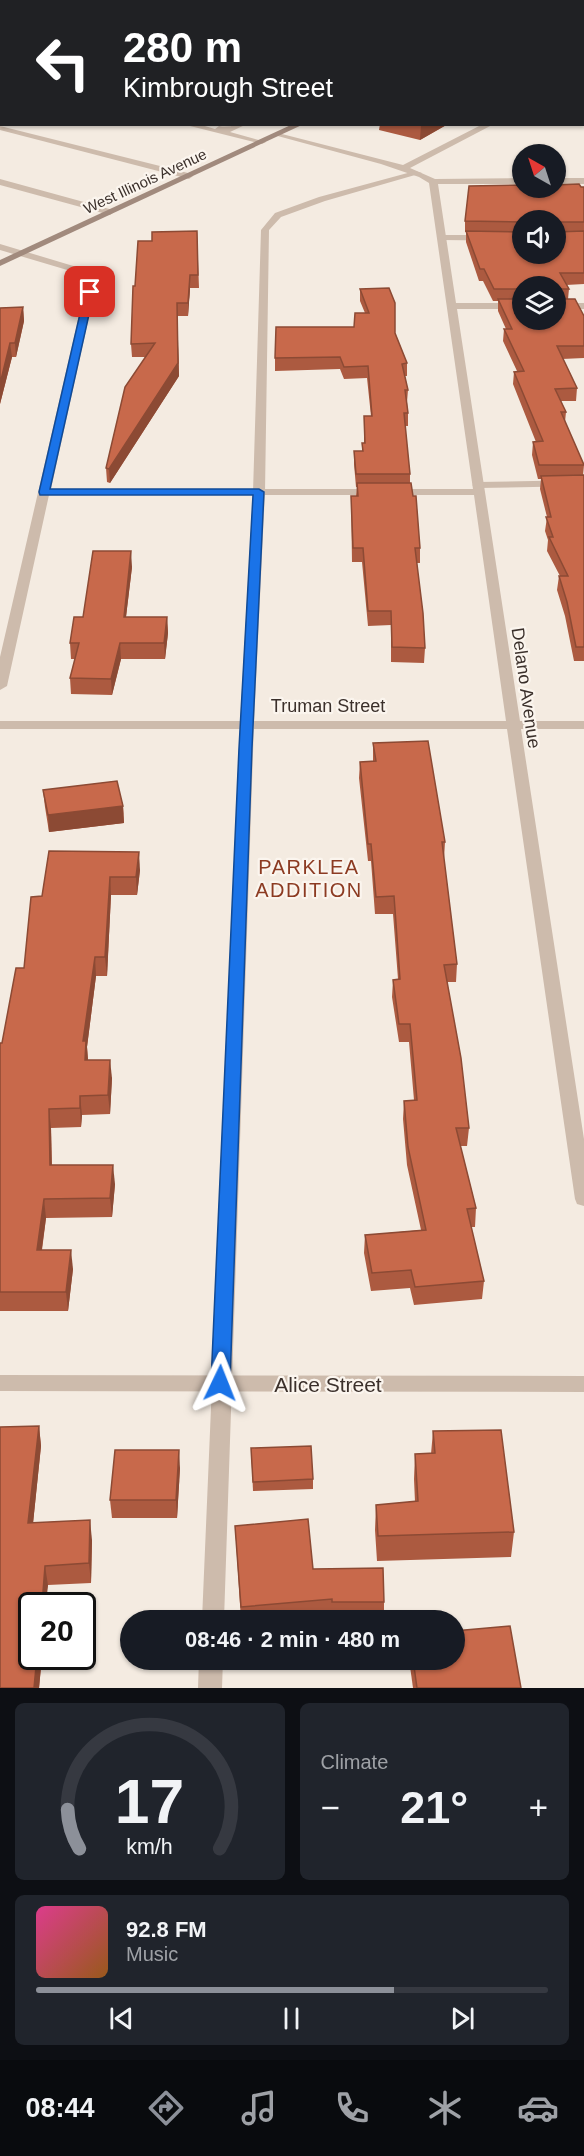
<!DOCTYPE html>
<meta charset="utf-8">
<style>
body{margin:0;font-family:Arial,sans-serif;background:#20242c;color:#f1f3f6;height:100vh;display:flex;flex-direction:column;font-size:22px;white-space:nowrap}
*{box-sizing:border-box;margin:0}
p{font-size:20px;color:#9ea1a6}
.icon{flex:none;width:33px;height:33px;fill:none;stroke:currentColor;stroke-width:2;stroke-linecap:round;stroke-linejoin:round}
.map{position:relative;height:1688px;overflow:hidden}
.drawer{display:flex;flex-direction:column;gap:15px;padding:15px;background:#0d0f14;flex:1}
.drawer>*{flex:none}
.top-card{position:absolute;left:0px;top:0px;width:585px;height:126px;box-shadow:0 2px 4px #0004;background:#202124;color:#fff;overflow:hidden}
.needle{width:39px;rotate:321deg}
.fabs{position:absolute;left:512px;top:144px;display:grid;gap:12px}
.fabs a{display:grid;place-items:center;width:54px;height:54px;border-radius:50%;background:#171b24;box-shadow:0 2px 4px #0004;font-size:30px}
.speed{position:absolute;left:18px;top:1592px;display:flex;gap:12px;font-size:30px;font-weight:700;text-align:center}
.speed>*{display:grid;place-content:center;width:78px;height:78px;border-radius:50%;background:#171b24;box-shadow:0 2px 4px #0004;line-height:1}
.speed .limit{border:3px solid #111;border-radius:9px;background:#fff;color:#111}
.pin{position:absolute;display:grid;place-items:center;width:51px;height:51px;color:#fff;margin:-26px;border-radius:12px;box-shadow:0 3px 9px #0006}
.me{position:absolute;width:66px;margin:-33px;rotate:2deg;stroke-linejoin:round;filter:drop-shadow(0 0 4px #0008)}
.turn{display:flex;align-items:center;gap:21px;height:126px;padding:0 24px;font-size:27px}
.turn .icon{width:78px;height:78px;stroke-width:2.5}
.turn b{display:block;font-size:42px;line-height:51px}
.big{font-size:45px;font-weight:800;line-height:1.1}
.drawer .tile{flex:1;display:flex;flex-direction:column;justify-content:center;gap:9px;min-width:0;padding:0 21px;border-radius:9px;background:#20242c}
.drawer .dial{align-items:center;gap:0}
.dial svg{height:156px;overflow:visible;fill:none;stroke:#363941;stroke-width:7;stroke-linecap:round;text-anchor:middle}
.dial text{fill:#f1f3f6;stroke:none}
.song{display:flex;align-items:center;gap:18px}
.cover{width:72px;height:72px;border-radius:9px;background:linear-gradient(135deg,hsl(330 70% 55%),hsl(30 70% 35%))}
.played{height:6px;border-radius:3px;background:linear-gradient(90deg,#8c9099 70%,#363941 70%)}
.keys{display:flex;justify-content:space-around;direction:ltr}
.heat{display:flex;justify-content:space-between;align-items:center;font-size:33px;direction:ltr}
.drawer .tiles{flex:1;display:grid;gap:15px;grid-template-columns:1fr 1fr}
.tile:last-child{grid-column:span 2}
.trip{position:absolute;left:120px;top:1610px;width:345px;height:60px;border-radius:30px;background:#171b24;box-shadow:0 2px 4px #0004;font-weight:800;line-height:60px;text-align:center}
.tab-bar{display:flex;height:96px;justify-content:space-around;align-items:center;background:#090b0e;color:#9ea1a6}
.tab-bar .icon{width:42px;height:42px}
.tab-bar .active{color:#8c9099}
.tab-bar b{font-size:27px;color:#f1f3f6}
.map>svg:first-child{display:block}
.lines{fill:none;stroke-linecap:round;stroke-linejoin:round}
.lane{fill:#cdbbac;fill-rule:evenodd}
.street{fill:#cdbbac;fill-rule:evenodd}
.secondary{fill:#a18a7d;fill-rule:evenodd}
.wall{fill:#ac5a40;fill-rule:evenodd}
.shaded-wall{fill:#8c4a34}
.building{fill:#c8694b;stroke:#8c4a34;stroke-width:1.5}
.route{fill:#1a73e8;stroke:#114b97;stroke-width:1.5}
.labels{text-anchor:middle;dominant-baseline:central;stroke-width:4.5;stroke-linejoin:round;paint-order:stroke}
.far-street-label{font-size:15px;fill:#3b302b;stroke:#fbf5ee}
.street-label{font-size:18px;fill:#3b302b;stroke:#fbf5ee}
.neighbourhood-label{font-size:20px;letter-spacing:1.5px;fill:#8c3b22;stroke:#fbf5ee}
.near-street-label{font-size:21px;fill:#3b302b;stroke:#fbf5ee}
</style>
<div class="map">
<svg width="584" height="1688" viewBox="0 0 584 1688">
<rect width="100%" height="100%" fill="#f4ebe1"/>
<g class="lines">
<g class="lane">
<path d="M1,0H7L8,2H2Z"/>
<rect x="0" y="13" width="2" height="4"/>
<rect x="0" y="79" width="2" height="4"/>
<path d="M182,124H198L215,129L219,126C229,128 237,124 247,124L230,132L266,142L262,144Z"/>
<path d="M415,171L422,173L325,201L281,217L269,230L265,492L254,724L224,1620H202L240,724L253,492L261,230L275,213L319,197Z"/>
<path d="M0,179L113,210L114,212L110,215L0,185Z"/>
<path d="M438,235H522V241L441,240L438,239Z"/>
<path d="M584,480V486L478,488L472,485L478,482Z"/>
<path d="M199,1659H223L222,1688H198Z"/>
</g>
<g class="street">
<path d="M160,0H168L158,2Z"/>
<path d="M0,56H2L0,61Z"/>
<path d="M483,124H494L410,168L435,179L522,178V184H438L456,303H522V309H457L520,721H584V729H521L584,1139V1206L577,1204L575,1199L507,729H0V721H506L474,495H49L7,686L0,690V657L86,285L84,278L74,272L0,250V244L80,268L91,274L96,285L51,489H473L429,183L419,177L381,164L274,135L278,133L403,165Z"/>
<path d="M0,126L192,174L193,176L189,179L0,130Z"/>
<rect x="555" y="178" width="29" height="6"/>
<rect x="555" y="303" width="29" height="6"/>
<path d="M0,1375L584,1376V1392L0,1391Z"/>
</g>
<g class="secondary">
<path d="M574,0L573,2H565L567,0Z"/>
<path d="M293,124H304L0,266V260Z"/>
</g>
</g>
<g class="wall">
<path d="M179,0H525L522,2H179Z"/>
<path d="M380,124H448L420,140L379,130Z"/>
<path d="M581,187H584V284L566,285L569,289L568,299L584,316V358L562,359L577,388L576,401H561L566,412L565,422L584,465L583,475H584V661H574L565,616L557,590L559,576H560L547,551L548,540L545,531L547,517L540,489L541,479H538L532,455L533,442H536L513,384L514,372L517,371L503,341L504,329H506L498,311V301H493L483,281H479L466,242V232H465V221ZM522,220L555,254H522ZM522,286L555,320H522Z"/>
<path d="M197,231L199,288H190L188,316H177L179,376L110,483L107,482L106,468L145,357H132L131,344L135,286L152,241Z"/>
<path d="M360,289L395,333L407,363V376H405L408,390L407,402L408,413V426H405L410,474V483L420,548V563H417L425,648L424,663L391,662V625L368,626L362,562H352L351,496H356L357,487H356L354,464V451H362V443H364V416H371L367,378L344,379L340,369L275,371V358L354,327L365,313L360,301Z"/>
<path d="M23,307L24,321L16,357H12L0,404V308Z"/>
<path d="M132,567L126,617H167L168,633L165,659H121L112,695L71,694L70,678L75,659H71L70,643L83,617Z"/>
<path d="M373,743L445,842L444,859L457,964L456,982H447L469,1128L467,1146H460L476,1208L475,1227H471L484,1281L482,1299L414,1305L410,1288L371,1291L364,1253L365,1235L421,1230L407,1165L403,1119L404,1101L414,1100L409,1042H399L392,997L393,980L398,979L393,914H375L371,861H368L359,778L360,762L373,761Z"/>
<path d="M43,790L123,806L124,823L49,832L45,807Z"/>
<path d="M49,851L140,870L137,895H111L107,976H96L87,1047L88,1060L112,1078L110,1114L82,1115L81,1127L51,1128L52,1165L115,1184L112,1217L46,1218L42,1250L73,1269L68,1311H0V1043H2L24,968L42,896Z"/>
<path d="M39,1426L41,1446L33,1523L92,1540L91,1583L48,1585L32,1656H42L39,1688H0Z"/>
<path d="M433,1431L514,1532L511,1557L377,1561L375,1530L376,1505L415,1502L414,1479L415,1454H431Z"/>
<path d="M251,1448L313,1479V1489L253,1491Z"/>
<path d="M180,1468L177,1518H112L110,1500Z"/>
<path d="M235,1526L313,1569L384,1602V1618H332V1615L275,1620H241Z"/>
<path d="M409,1659H454L521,1688H413Z"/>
</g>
<g class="shaded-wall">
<path d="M0,0H1L2,6V10L0,11Z"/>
<path d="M53,0H135L117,2H53Z"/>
<path d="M492,0H525L522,2H488Z"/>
<path d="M448,124L420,140L421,125Z"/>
<path d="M190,275V288L188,316V303Z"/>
<path d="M177,303L179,376L110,483L109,469Z"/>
<path d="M23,307L24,321L16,357L15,343Z"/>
<path d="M10,343L12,357L0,404V384Z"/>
<path d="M131,551L132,567L124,633V617Z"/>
<path d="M167,617L168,633L165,659L164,643Z"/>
<path d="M120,643L121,659L112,695L111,679Z"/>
<path d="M123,806L124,823L49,832L48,815Z"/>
<path d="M139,852L140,870L137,895L136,877Z"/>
<path d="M110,877L111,895L107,976L105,957Z"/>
<path d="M95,957L96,976L87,1047L88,1060L87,1079L83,1041Z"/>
<path d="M110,1060L112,1078L110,1114L108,1095Z"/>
<path d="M80,1096L82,1115L81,1127L80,1108Z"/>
<path d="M49,1109L51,1128L52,1184L50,1165Z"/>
<path d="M113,1165L115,1184L112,1217L110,1198Z"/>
<path d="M44,1199L46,1218L39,1269L37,1250Z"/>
<path d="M71,1250L73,1269L68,1311L66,1292Z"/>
<path d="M39,1426L41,1446L31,1543L28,1523Z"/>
<path d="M179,1450L180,1468L177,1518L176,1500Z"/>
<path d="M90,1520L92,1540L91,1583L89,1563Z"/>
<path d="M45,1566L48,1585L46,1605H42Z"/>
<path d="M37,1656H42L39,1688H34Z"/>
</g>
<g class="building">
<path d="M236,0H492L488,2H244Z"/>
<path d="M579,184L581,187H584V222H555V220H522V222L465,221L469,186L522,185V188H555V185Z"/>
<path d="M555,228L556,232L584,231V273H560L569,289H556L555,290V286H522V289H494L484,269H480L466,231L522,232V254H555Z"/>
<path d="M197,231L198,275H190L188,303H177L178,363L109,469L106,468L125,387L155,343L131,344L133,286H135L138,241H152V232Z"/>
<path d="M389,288L395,303V333L407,363L402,364L408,390H405L408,413H404L410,474H356L354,451H363L362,443H365L364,416H372L368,366L344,367L340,357L275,358L276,327H354L355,313H369L360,289Z"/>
<path d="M555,296L556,299H575L584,316V346H557L577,388L555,389L566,412H561L584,465H539L533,442L543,441L514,372L524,371L504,329H512L498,299H522V320H555Z"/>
<path d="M23,307L15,343H10L0,384V308Z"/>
<path d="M584,475V647H576L567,602L559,576H568L549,537H553L546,517H551L541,476Z"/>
<path d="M357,483H411L413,496H416L420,548H415L423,613L425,648L392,647L391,611H368L363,548H353L351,496H358Z"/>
<path d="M93,551H131L124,617H167L164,643H120L111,679L70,678L79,643H70L74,617H83Z"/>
<path d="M428,741L445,842H442L457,964L444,965L461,1058L469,1128H456L476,1208L467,1209L484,1281L415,1287L411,1270L372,1273L365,1235L426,1230L408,1147L404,1101L417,1100L410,1024H399L393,980L400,979L394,896L376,897L371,844H368L360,762L376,761L373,743Z"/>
<path d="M117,781L123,806L48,815L43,790Z"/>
<path d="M49,851L139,852L136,877H110L105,957H95L83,1041H86L85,1060H110L108,1095L80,1096V1108L49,1109L50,1165H113L110,1198L44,1199L37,1250H71L66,1292H0V1043H2L16,968H24L31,897L42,896Z"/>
<path d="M39,1426L28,1523L90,1520L89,1563L45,1566L42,1605H32V1656H37L34,1688H0V1427Z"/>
<path d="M501,1430L514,1532L378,1536L376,1505L418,1501L415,1454L435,1453L433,1431Z"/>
<path d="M311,1446L313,1479L253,1482L251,1448Z"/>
<path d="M115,1450H179L176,1500H110Z"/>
<path d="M308,1519L313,1569L383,1568L384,1602H332V1599L241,1607L235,1526Z"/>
<path d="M510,1626L521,1688H417L413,1659H454V1631Z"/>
</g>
<path class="route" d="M90,289L94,292L50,489H259L264,492L252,748L230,1383L227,1389L220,1391L214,1389L211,1383L239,748L253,495H40L39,492L85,292Z"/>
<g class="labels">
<g class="far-street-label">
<text transform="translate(145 181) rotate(-25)">West Illinois Avenue</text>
</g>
<g class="street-label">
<text transform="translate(526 688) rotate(82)">Delano Avenue</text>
<text x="328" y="706">Truman Street</text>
</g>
<g class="neighbourhood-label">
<text x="309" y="867">PARKLEA<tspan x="309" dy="23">ADDITION</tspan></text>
</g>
<g class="near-street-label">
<text x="328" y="1384">Alice Street</text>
</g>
</g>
</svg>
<div class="fabs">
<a><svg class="needle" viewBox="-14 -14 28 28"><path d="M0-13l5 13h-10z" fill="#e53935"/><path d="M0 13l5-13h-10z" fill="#9ea1a6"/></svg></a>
<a><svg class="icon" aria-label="sound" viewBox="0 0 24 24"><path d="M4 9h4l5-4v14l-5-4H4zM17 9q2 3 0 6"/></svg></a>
<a><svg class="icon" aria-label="layers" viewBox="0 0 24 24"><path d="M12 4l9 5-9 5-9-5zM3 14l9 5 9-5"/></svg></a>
</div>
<div class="speed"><div class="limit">20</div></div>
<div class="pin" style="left:90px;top:292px;background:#d93025"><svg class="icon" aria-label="arrive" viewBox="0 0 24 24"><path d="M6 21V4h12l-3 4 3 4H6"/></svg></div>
<svg class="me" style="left:220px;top:1383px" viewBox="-20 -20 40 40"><path d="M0-17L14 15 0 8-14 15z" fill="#1a73e8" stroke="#fff" stroke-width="4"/></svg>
<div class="trip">08:46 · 2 min · 480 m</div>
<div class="top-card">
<div class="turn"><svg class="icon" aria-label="left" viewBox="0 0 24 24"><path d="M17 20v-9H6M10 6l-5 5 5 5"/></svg><div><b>280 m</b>Kimbrough Street</div></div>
</div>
</div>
<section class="drawer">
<div class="tiles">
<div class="tile dial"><svg viewBox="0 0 100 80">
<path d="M14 69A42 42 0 1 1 86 69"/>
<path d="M14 69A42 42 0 0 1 8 49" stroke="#8c9099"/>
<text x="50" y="56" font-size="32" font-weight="700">17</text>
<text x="50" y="72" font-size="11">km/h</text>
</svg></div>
<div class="tile"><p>Climate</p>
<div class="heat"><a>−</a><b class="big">21°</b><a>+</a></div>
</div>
<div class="tile">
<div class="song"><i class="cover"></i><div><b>92.8 FM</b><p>Music</p></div></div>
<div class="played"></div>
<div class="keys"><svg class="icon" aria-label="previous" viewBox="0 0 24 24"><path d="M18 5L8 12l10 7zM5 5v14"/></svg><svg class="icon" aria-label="pause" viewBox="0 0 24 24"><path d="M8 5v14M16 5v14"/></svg><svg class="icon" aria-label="next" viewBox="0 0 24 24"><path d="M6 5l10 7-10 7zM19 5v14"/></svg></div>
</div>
</div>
</section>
<nav class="tab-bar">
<b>08:44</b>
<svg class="icon active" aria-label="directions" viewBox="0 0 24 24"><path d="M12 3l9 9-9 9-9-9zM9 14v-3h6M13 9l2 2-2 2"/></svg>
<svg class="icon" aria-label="music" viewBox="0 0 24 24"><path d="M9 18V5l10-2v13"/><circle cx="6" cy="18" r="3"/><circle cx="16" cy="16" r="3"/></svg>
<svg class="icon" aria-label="phone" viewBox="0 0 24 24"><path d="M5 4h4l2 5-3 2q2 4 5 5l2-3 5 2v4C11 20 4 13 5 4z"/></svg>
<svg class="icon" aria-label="climate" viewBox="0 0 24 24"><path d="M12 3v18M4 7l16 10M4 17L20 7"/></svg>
<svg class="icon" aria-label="car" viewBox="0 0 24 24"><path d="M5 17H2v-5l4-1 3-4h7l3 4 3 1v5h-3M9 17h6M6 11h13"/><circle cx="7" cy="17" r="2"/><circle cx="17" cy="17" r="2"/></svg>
</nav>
